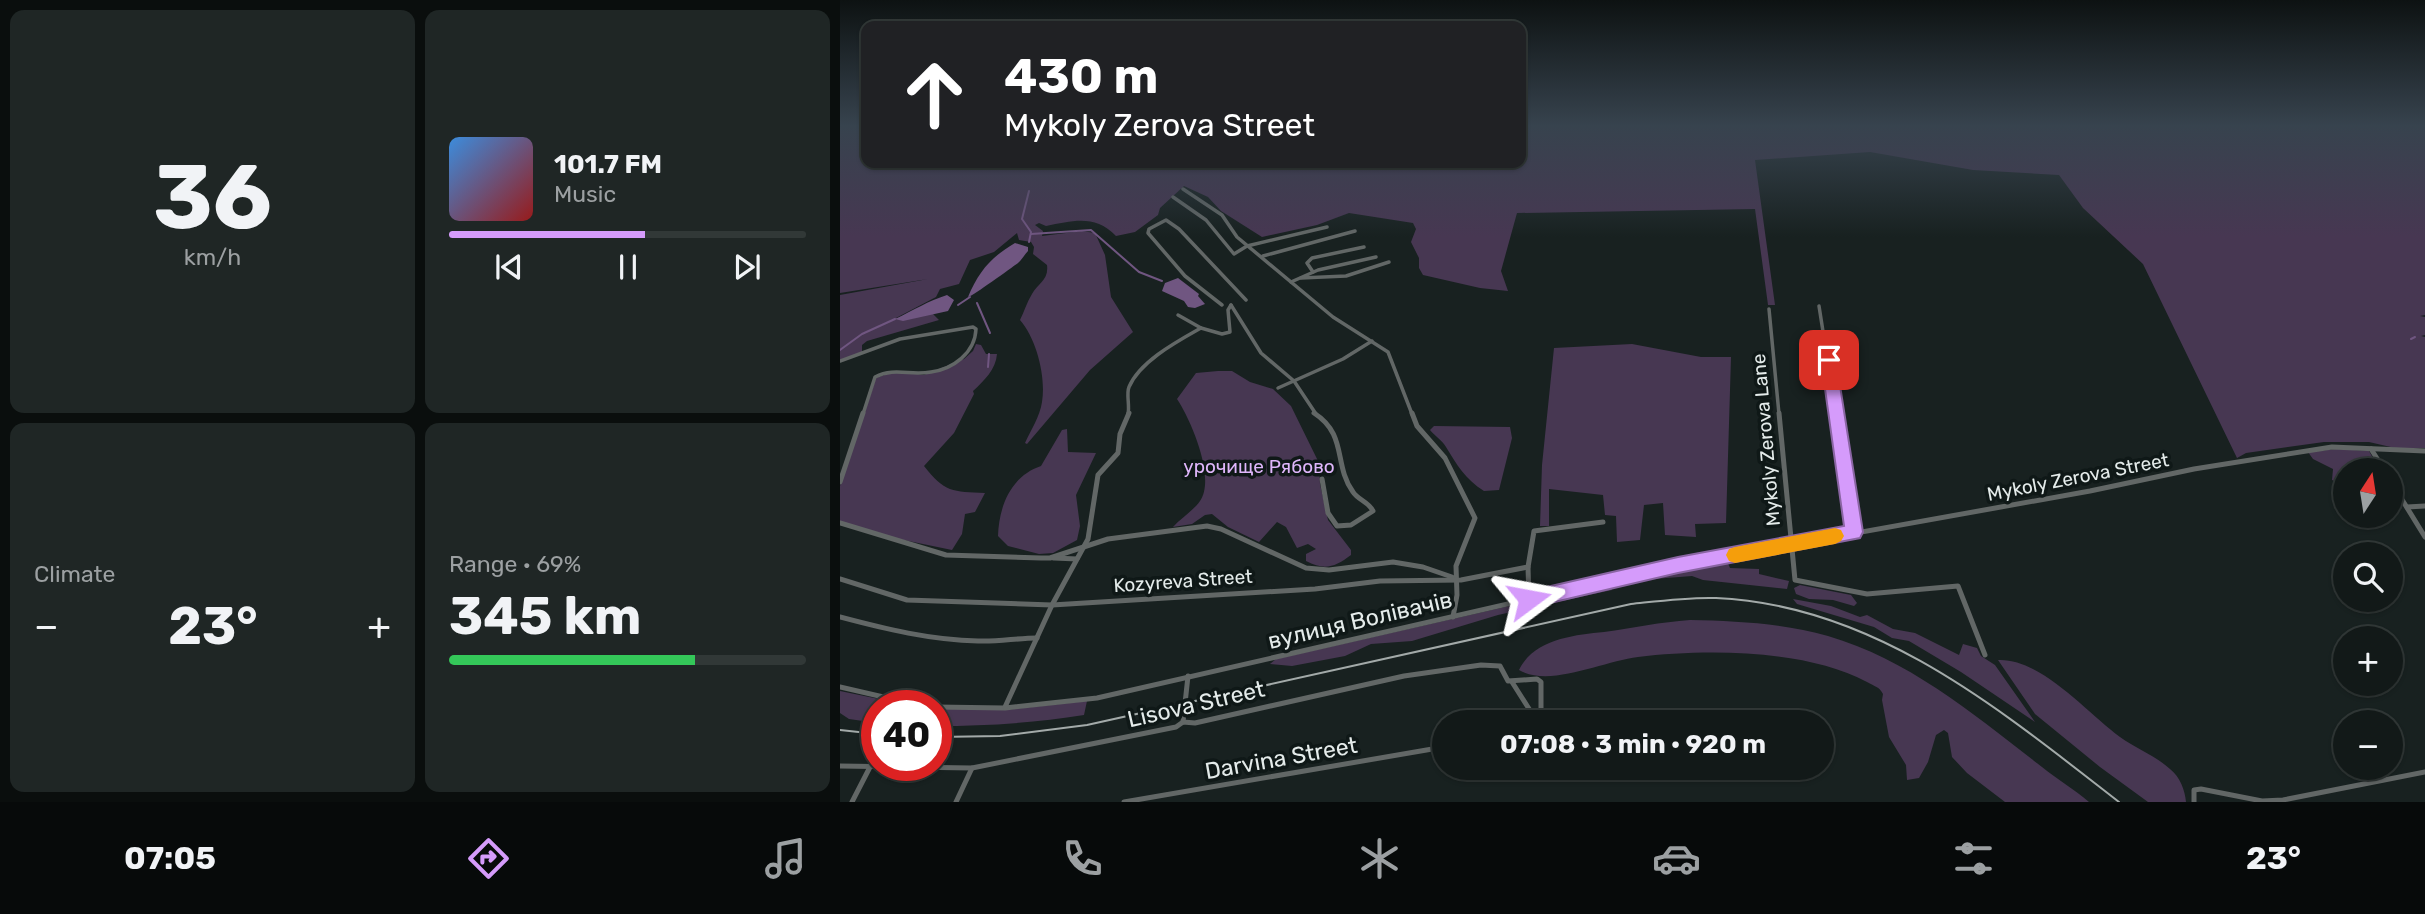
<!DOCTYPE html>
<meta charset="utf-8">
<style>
body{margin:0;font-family:Rubik,sans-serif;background:#1f2625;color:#f1f3f6;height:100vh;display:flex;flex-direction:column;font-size:26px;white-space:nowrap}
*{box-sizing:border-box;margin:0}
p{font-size:23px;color:#9ca0a2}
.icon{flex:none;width:38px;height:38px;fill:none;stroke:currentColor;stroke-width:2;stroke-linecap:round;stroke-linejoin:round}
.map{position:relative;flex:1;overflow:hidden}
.details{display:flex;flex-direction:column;gap:10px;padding:10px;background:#0a0e0d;width:840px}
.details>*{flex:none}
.banner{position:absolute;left:21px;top:21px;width:665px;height:147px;border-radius:14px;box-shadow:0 2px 5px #0004,0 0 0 2px #313837;background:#202124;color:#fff;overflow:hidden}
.needle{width:46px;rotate:12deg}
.buttons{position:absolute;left:1493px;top:458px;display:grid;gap:14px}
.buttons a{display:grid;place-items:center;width:70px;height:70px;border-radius:50%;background:#121918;box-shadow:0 2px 5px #0004,0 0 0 2px #313837;font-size:35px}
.speed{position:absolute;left:21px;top:690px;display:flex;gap:14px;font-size:35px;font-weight:700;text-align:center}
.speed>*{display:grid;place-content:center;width:91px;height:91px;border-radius:50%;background:#121918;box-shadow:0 2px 5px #0004,0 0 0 2px #313837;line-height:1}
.speed .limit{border:10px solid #d22;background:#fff;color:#111}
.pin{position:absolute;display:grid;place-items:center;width:60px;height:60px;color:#fff;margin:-30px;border-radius:14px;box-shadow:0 4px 10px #0006}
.me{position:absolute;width:77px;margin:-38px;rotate:77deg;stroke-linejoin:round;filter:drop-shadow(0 0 5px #0008)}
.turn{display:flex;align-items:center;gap:24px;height:147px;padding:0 28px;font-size:32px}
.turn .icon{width:91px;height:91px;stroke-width:2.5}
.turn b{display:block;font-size:49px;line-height:60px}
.big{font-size:52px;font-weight:700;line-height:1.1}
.details .widget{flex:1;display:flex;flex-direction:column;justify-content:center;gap:10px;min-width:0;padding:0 24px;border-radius:14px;background:#1f2625}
.details .dial{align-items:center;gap:0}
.dial b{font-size:91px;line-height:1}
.song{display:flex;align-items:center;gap:21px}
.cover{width:84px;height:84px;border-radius:10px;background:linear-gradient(135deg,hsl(210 70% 55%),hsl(0 70% 35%))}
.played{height:7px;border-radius:4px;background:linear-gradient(90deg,#d59bfb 55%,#313837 55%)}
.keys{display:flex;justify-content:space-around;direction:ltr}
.heat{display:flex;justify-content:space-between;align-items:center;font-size:38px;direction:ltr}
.charge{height:10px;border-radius:5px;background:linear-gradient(90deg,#34c759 69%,#313837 0)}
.details .tiles{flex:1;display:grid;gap:10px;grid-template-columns:repeat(2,1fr)}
.trip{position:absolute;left:592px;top:710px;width:402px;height:70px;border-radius:35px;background:#121918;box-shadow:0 2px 5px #0004,0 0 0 2px #313837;font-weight:700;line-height:70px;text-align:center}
.tabs{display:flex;height:112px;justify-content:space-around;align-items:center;background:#070a0a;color:#9ca0a2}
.tabs .icon{width:49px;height:49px}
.tabs .current{color:#d59bfb}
.tabs b{font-size:32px;color:#f1f3f6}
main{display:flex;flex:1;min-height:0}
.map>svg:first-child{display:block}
.green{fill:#473752}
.water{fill:#705681}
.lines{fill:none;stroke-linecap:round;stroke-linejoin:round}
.stream{stroke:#705681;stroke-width:2}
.minor-far1{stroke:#626766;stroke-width:3.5}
.minor{stroke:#626766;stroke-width:5}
.rail{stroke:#a3aaa9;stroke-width:2}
.route{fill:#d59bfb;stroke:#8a65a3;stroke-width:2}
.slow{fill:#f59e0b}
.labels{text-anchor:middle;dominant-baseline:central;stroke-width:7;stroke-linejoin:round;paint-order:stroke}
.street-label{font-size:19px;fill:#e4ebea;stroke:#0f1817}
.park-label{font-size:19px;fill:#dfb6fb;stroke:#0f1817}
.near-street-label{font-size:23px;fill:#e4ebea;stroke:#0f1817}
</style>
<main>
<section class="details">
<div class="tiles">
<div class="widget dial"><b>36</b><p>km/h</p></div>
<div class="widget">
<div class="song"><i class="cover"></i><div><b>101.7 FM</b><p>Music</p></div></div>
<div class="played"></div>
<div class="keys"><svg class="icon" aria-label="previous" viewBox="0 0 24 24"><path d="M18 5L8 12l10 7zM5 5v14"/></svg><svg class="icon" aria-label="pause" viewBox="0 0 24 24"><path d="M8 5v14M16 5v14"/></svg><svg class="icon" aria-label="next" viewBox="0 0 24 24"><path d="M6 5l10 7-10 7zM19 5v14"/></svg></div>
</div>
<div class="widget"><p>Climate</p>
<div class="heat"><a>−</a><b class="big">23°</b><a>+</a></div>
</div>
<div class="widget"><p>Range · 69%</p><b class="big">345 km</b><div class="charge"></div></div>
</div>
</section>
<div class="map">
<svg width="1585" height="802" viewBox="0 0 1585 802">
<rect width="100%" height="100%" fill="#182120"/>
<g class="green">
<path d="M3,125H26V163H681V125H1585V315L1580,316L1585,317V335L1581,336L1585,337V448H1555L1529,442H1484L1406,453L1397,458L1303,264L1243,208L1219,175L1133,170L1030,152L915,160L935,305H928L915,209L677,213L661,271L668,291L640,288L583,275L579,268V258L571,242L576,229L573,223L509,213L477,225L422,237L381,211L368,197L344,186L320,208L318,215L295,232L276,236C255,214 233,221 206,226L199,223L195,225L203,231L202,236L242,231L255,233L265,255L271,297L293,332L250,370L187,444L185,443C191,430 200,416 202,402C206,377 197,340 180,320C184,312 187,302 192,294C198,283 209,280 207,265L193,254L194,247L191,242L179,240L177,233L154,252L130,260L119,284L100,289L96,297L56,318L70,319L92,313L99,320L27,341L22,345V352L0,360V295L88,279L0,293V128Z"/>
<path d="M136,344L141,345L146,354H157C156,369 144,381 133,391L134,394L114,433L84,466C104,492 113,492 145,493L135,512L125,514L122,534L112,550L49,537L0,522V486L36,378L56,371L84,375L124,359L133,351Z"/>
<path d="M792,344L861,357H891L886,523L855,524L856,537L825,535L823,503L804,505L800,540L777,542L776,516L765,515L763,495L709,489V526H700L702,465L714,348Z"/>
<path d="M378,371H392L410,382L433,389L451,406L479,463L480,484L488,520L511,550V555C495,567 485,571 466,561V554L476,549L468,544L457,548L446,527L437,522L419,542L388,527L372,514L365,515L352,524L333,527C341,518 353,511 360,501C376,478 351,420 337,399L356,373Z"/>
<path d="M594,426L670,427L672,438L659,490L644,491C625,479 617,465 606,447C602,440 595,436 590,430Z"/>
<path d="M227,429L228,452L256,453L236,495L240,526L237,540L213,553L199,554L168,546L158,536C159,506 171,476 201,466L222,430Z"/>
<path d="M1497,449L1529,451L1540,471C1526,471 1515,463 1501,469L1504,484L1492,480L1493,469L1473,459L1468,452Z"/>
<path d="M887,561L890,568L919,569V574L949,581L947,589L863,580L852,576L801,580L776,588L775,583L789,578Z"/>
<path d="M771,583L772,590L658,615L572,641L531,644L505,656L452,666L430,664L436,659Z"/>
<path d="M960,585L1011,595L1017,603L1014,606L993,600L969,599L956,594L954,588Z"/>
<path d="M953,599L991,606L1020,617L1027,615L1053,629L1075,633L1119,655L1123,644L1137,648L1141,656L1155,665L1195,722L1121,672L1069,641L1052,638L1034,627L957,604Z"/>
<path d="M850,620C896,621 943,623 988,636C1070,660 1136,716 1202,767C1217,779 1234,789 1249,802H1165L1127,773L1112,757L1108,733L1104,730L1096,735L1088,762L1079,778L1067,780L1066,765L1049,737L1042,700L1043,694C1039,686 1035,687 1027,682C966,649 866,649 798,657C763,661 710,688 679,670C694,639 734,635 764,632C793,628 821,622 850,620Z"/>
<path d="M1158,660C1201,658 1247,713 1280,737C1295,748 1316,756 1330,769C1340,777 1345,790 1346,802H1308L1260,767L1195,714Z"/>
<path d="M0,691L68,705H37V723L9,719L0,713Z"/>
<path d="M247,701L244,715C195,723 146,726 96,726V708L165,710Z"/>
</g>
<g class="water">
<path d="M175,243L188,247V251C184,255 182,260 178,263C171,268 133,296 128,297C139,271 151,257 175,243Z"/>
<path d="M338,278L359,294L358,296L365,304L355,308L348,307L344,301L322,291L325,283Z"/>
<path d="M107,295L114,300L108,311L63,321L55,319C74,310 88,301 107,295Z"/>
</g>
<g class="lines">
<g class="stream">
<path d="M189,191L182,219L191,232L189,242"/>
<path d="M191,234L251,230L299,272L322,281"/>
<path d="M137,303L150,333"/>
<path d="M118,305L130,297"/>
<path d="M1571,339L1575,337"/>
<path d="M0,350L22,334L55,319"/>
<path d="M148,367L149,354"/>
</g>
<g class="minor-far1">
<path d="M343,189L382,215L397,237L493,317L548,352L572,414"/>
<path d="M333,197L366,220L394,254L407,246L487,227"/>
<path d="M423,256L515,231"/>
<path d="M473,272L467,263L472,258L524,247"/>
<path d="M461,278L506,276L549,262"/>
<path d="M451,282L478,270L536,257"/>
<path d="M382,305L345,276L308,233L309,229L326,220L339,229L406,300"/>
<path d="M391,305L421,353L454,381L476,414"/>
<path d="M979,306L996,414"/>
<path d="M929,309L939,414"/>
<path d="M338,315L361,328"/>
<path d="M0,361L60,339L133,327L136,329C135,353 113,369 91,372C70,376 55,367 35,377L23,414"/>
<path d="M438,388L503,359L532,341"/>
<path d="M288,414C290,406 286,394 289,387C300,361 338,341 361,328L382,334L390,332L388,310L391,305"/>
</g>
<g class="minor">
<path d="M474,413C508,435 493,464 513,492C518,500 529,502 533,511L511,525L497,526L488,513L482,479"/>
<path d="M572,413L577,426L605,458L635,518L616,566L617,595L613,617"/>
<path d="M939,413L955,580L1027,594L1118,586L1145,655"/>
<path d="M996,413L1014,532"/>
<path d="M1531,449L1545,471"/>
<path d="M1550,480L1585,537"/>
<path d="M0,482L23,413"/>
<path d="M1567,507L1585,506"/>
<path d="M0,523L106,555L201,558H210L268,539L367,526L381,529L466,568L489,570L553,562L583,567L612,577"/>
<path d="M214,558L237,559"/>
<path d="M0,579L67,600L212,605L475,589L540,581L621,580L688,567"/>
<path d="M689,599L688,567L694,531L763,522"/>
<path d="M0,617C45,629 91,640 138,641C158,642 177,638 197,638"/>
<path d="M672,682L698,723"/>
<path d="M0,687L78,705"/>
<path d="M96,707L165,708L257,698L838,565L1250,491L1354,469L1492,447L1585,451"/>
<path d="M165,707L212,605L248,539L258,475L278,453L280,434L289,413"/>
<path d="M343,722L348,676"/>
<path d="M0,766L132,768L336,727L343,722L355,723L564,676L641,665L660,666L668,681L697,679L701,682V723"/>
<path d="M12,802L30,767"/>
<path d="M116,802L132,768"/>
<path d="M284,802L604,747"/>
<path d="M1354,802V790L1361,789L1422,801L1443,800L1585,772"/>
</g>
<g class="rail">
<path d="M0,730L37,734"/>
<path d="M96,737L160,736L247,725L791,604C819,601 848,597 876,598C1035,605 1159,709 1279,802"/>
</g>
</g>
<linearGradient id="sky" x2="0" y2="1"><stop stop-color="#0d1212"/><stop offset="0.53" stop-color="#37434e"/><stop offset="1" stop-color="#37434e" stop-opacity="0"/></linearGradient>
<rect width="1585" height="237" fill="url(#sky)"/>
<path class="route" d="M989,354L996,360L1023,532L1020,538L838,573L689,608L682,606L679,599L682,593L689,591L838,557L1004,526L981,360Z"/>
<path class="slow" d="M995,528L1001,530L1004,536L1001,541L995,544L895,563L889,561L886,555L889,549L895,547Z"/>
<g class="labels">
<g class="street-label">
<text transform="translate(926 440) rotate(-95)">Mykoly Zerova Lane</text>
<text transform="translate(1238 477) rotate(-11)">Mykoly Zerova Street</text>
<text transform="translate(343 581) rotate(-4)">Kozyreva Street</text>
</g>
<g class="park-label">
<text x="419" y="466">урочище Рябово</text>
</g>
<g class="near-street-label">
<text transform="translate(520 620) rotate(-13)">вулиця Волівачів</text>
<text transform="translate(356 704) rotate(-13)">Lisova Street</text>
<text transform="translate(441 758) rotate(-10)">Darvina Street</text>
</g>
</g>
</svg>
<div class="buttons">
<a><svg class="needle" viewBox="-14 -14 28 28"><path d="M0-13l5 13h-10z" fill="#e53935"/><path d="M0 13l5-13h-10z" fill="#9ca0a2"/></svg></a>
<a><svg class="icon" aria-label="search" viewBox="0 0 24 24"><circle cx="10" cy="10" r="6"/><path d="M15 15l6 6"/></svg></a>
<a>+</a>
<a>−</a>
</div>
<div class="speed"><div class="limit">40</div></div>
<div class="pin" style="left:989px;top:360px;background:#d93025"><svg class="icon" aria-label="arrive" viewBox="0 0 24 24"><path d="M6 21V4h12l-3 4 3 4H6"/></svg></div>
<svg class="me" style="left:689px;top:599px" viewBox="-20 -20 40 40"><path d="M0-17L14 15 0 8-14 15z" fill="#d59bfb" stroke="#fff" stroke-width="4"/></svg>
<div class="trip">07:08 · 3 min · 920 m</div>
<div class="banner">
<div class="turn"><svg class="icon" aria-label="ahead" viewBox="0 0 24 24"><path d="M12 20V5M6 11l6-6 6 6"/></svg><div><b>430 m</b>Mykoly Zerova Street</div></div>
</div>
</div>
</main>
<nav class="tabs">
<b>07:05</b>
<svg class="icon current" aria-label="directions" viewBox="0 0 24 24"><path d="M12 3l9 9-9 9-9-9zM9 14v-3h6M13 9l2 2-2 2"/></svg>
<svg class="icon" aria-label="music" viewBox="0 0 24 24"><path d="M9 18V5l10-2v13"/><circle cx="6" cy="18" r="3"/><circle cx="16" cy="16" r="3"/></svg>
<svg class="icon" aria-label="phone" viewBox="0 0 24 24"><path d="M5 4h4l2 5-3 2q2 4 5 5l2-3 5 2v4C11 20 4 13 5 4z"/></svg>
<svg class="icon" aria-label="climate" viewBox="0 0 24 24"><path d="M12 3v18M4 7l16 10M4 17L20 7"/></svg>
<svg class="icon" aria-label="car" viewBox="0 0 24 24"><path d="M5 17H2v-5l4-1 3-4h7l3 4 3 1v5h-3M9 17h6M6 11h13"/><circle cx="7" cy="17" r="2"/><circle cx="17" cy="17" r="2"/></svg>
<svg class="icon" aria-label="filters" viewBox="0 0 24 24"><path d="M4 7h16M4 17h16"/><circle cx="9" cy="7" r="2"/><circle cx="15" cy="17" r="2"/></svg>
<b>23°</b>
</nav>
